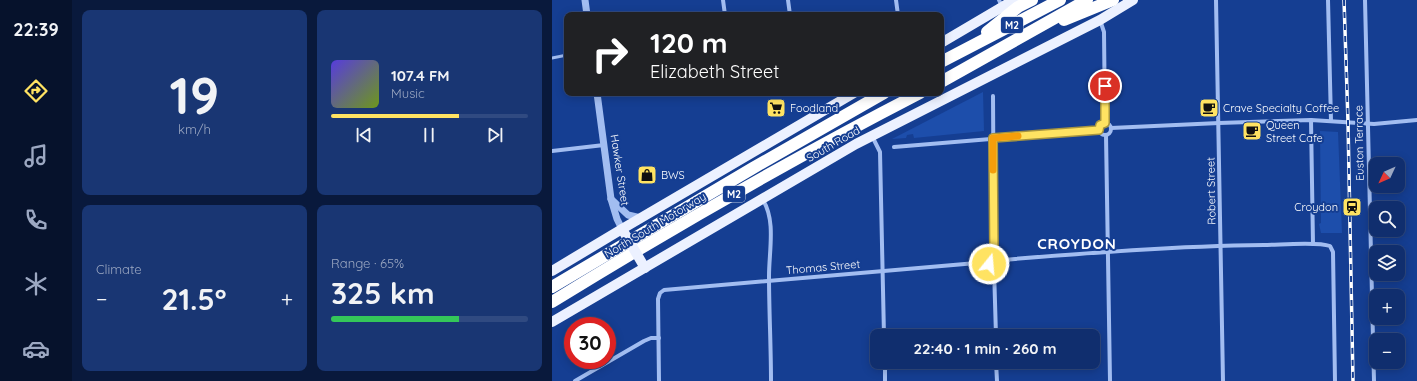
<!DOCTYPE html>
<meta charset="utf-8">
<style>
body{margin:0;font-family:Quicksand,sans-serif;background:#193673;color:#f1f3f6;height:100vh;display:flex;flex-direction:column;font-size:15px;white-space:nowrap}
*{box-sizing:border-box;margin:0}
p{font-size:13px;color:#9ca8c2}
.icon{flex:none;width:22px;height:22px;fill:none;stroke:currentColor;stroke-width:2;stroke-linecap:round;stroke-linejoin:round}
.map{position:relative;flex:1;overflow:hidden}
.drawer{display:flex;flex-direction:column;gap:10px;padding:10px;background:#09193c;width:480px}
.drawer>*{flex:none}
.banner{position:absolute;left:12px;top:12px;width:380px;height:84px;border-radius:8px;box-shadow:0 2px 10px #0003,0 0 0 1px #304a81;background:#202124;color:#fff;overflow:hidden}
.needle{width:26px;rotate:226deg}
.tools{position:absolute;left:817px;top:157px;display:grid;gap:8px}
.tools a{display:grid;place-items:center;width:36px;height:36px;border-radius:8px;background:#102e6e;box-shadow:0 2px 10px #0003,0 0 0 1px #304a81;font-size:20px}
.speed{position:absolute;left:12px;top:317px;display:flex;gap:8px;font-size:20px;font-weight:700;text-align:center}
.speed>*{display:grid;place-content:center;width:52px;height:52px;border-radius:50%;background:#102e6e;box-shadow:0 2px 10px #0003,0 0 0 1px #304a81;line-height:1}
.speed .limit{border:6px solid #d22;background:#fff;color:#111}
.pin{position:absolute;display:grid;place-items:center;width:34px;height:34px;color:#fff;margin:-17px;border:2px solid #fff;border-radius:50%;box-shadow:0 1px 4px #0007}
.me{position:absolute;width:44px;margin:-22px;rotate:17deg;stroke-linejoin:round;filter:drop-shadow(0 0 3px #0008)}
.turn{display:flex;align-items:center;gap:14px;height:84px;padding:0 20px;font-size:18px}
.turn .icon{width:52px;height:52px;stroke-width:2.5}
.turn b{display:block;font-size:28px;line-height:34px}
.big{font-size:30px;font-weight:700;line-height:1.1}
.drawer .tile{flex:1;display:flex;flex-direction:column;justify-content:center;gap:6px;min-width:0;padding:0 14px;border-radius:8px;background:#193673}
.drawer .dial{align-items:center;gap:0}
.dial b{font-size:52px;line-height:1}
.song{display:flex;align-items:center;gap:12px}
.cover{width:48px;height:48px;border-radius:6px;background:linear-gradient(135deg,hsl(250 70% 55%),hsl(80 70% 35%))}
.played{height:4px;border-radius:2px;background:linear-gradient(90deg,#ffe362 65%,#304a81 65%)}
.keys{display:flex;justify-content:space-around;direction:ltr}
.heat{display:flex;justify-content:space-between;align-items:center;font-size:22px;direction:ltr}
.charge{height:6px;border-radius:3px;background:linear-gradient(90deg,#34c759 65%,#304a81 0)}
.drawer .tiles{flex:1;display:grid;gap:10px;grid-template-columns:repeat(2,1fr)}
.trip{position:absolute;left:318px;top:329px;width:230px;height:40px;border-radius:8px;background:#102e6e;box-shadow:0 2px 10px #0003,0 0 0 1px #304a81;font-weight:700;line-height:40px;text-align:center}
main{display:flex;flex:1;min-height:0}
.tabs{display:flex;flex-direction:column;width:72px;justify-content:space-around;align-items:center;background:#06122c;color:#9ca8c2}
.tabs .icon{width:28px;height:28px}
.tabs .selected{color:#ffe362}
.tabs b{font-size:18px;color:#f1f3f6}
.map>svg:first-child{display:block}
.green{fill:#1d4eab}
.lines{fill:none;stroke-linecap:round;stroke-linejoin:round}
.service{stroke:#a2bdf1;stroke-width:3}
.minor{stroke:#a2bdf1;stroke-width:4}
.tertiary{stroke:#a2bdf1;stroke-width:7}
.primary{stroke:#ecf1ff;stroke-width:10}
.motorway{stroke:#fff;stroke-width:12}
.rail-casing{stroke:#fff;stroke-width:3.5}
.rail{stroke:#153e92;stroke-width:2;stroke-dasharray:6;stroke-linecap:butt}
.primary-bridge{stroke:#ecf1ff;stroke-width:10}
.route-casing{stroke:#a69440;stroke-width:10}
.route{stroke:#ffe362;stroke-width:7}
.slow{stroke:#f59e0b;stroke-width:7}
.labels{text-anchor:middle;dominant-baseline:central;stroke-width:4;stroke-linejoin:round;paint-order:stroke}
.shield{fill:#153e92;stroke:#b9c5de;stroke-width:1}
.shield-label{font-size:10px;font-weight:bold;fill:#fff}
.poi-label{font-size:11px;fill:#fff;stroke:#153e92;text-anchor:start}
.street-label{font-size:11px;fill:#fff;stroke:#153e92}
.district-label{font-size:15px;font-weight:bold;letter-spacing:1px;fill:#fff;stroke:#153e92}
</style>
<main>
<nav class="tabs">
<b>22:39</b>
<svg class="icon selected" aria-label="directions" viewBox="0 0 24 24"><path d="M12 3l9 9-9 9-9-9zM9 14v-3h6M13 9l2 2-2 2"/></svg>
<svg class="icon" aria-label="music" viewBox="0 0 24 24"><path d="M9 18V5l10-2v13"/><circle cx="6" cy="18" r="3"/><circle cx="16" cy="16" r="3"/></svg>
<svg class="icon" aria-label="phone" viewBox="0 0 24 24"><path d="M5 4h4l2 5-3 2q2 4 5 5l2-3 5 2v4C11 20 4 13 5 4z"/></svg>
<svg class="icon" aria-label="climate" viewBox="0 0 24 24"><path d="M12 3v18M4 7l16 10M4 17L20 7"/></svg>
<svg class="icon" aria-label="car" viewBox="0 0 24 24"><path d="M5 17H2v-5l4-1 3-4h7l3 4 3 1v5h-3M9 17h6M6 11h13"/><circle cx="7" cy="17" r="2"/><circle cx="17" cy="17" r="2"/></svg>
</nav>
<section class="drawer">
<div class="tiles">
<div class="tile dial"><b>19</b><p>km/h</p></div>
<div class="tile">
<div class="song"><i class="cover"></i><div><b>107.4 FM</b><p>Music</p></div></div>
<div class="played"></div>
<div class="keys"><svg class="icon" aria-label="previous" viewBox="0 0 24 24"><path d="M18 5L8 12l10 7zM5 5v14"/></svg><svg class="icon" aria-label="pause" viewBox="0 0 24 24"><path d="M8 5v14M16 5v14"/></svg><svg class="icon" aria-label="next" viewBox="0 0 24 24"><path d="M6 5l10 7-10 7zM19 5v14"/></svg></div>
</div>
<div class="tile"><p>Climate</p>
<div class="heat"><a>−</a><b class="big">21.5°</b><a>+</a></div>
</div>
<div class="tile"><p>Range · 65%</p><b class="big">325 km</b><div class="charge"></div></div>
</div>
</section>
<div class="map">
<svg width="865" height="381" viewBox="0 0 865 381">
<rect width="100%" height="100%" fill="#153e92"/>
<g class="green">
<path d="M431,92L432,131L362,138L361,134L355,135L354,138L340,139Z"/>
<path d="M768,131L786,132L790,233H769L767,224L769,223Z"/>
</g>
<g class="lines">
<path class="service" d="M0,58L15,55"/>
<g class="minor">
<path d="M171,0L173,15"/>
<path d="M236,0L238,15"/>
<path d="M344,0L346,15"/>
<path d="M447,0L450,7"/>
<path d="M664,0L671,381"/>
<path d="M776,0L779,121"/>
<path d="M813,0L822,381"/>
<path d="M548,20L552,32L553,123"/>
<path d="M441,96L442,255"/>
<path d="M759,120L761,244"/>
<circle cx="553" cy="129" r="6"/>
<path d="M559,128L667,123L759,120L822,124L865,120"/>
<path d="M554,135L558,381"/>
<path d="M320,136L328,152L332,336"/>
<path d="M342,147L547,130"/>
<path d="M0,151L52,145"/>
<path d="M211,200C224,221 217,251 217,276C217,311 219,346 219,381"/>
<circle cx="442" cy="261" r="6"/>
<path d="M449,260C536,253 624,246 712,245C727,245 765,241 778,246L781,252L783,381"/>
<path d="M442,268L444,336"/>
<path d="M333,362V381"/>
<path d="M444,362L445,381"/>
<path d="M23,381L92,341L99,338H107"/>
<path d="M107,381L106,299L108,293L112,290L436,262"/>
</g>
<g class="tertiary">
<path d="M33,0L35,15"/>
<path d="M45,93L59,199L65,219L70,229"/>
<path d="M59,199L76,215L89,218"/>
</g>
<g class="primary">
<path d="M389,43L462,0"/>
<path d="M0,271L70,229L302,93"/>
<path d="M0,322L304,144L548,20L581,0"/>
</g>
<g class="motorway">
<path d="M512,20L561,0"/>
<path d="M435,32L466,7L480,0"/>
<path d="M389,62L508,0"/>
<path d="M389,82L535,0"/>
<path d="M0,287L201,168L332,93"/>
<path d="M0,302C120,228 242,158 368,93"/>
</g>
<defs>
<path id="rail" d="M792,0L796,122L801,381"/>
</defs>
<use href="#rail" class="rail-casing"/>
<use href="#rail" class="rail"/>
<path class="primary-bridge" d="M70,229L93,268"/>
</g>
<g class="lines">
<defs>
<path id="route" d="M437,264V258L442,255L441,138L547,130L548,125L553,123V86"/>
</defs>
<use href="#route" class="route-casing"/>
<use href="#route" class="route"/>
<path class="slow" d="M441,170V138L466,136"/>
</g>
<defs>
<symbol id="supermarket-square" viewBox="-11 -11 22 22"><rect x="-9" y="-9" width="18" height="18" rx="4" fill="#ffe362" stroke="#153e92"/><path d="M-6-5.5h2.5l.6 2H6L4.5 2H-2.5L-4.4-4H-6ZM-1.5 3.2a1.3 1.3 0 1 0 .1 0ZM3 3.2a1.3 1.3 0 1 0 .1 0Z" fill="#111"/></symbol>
<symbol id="cafe-square" viewBox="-11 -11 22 22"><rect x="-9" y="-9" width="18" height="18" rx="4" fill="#ffe362" stroke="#153e92"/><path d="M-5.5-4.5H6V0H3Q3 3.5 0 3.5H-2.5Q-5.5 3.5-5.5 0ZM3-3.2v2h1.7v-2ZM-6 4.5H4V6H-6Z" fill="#111"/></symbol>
<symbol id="shop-square" viewBox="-11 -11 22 22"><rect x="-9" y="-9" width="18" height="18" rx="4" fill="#ffe362" stroke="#153e92"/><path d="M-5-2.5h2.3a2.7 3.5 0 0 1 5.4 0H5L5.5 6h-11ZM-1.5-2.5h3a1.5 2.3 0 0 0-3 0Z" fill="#111"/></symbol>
<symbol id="station-square" viewBox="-11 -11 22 22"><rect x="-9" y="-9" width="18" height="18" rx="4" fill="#ffe362" stroke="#153e92"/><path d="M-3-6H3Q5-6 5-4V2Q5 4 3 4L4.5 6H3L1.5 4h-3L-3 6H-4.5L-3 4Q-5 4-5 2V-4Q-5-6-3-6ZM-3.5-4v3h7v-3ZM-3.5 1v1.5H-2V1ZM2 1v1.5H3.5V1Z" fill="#111"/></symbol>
</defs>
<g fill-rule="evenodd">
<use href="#supermarket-square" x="213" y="97" width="22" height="22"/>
<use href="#cafe-square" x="646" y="97" width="22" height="22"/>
<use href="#cafe-square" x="689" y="120" width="22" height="22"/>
<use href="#shop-square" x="84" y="164" width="22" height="22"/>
<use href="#station-square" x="789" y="196" width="22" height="22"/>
</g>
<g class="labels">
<g class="shield">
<rect x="449" y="17" width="22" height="16" rx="3"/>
<rect x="171" y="186" width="22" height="16" rx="3"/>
</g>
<g class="shield-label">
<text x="460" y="25">M2</text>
<text x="182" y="194">M2</text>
</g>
<g class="poi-label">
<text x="238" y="108">Foodland</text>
<text x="671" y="108">Crave Specialty Coffee</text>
<text x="714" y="125">Queen<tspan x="714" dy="13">Street Cafe</tspan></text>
<text x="109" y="175">BWS</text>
<text x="786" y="207" text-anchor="end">Croydon</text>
</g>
<g class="street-label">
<text transform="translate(807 143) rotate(-91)">Euston Terrace</text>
<text transform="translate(281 144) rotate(-30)">South Road</text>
<text transform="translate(68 170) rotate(81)">Hawker Street</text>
<text transform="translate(659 191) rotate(-91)">Robert Street</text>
<text transform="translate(103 225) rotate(-31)">North South Motorway</text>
<text transform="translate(271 267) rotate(-5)">Thomas Street</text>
</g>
<g class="district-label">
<text x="525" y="243">CROYDON</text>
</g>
</g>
</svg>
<div class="tools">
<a><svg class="needle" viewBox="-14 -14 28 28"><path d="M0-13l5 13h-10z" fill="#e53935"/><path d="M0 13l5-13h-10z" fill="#9ca8c2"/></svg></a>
<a><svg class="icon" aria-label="search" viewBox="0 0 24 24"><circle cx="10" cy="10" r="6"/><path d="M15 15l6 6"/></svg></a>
<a><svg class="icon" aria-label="layers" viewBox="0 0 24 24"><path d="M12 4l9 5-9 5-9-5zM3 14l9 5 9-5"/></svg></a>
<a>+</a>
<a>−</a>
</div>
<div class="speed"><div class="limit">30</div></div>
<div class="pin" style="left:553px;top:86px;background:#d93025"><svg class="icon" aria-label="arrive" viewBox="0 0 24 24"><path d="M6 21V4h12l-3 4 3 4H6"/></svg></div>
<svg class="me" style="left:437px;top:264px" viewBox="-20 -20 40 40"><circle r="17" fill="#ffe362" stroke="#fff" stroke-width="3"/><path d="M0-11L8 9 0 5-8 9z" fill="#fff"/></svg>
<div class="trip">22:40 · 1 min · 260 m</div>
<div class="banner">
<div class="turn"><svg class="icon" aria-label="right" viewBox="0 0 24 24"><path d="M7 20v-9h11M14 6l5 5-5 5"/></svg><div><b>120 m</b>Elizabeth Street</div></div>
</div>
</div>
</main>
